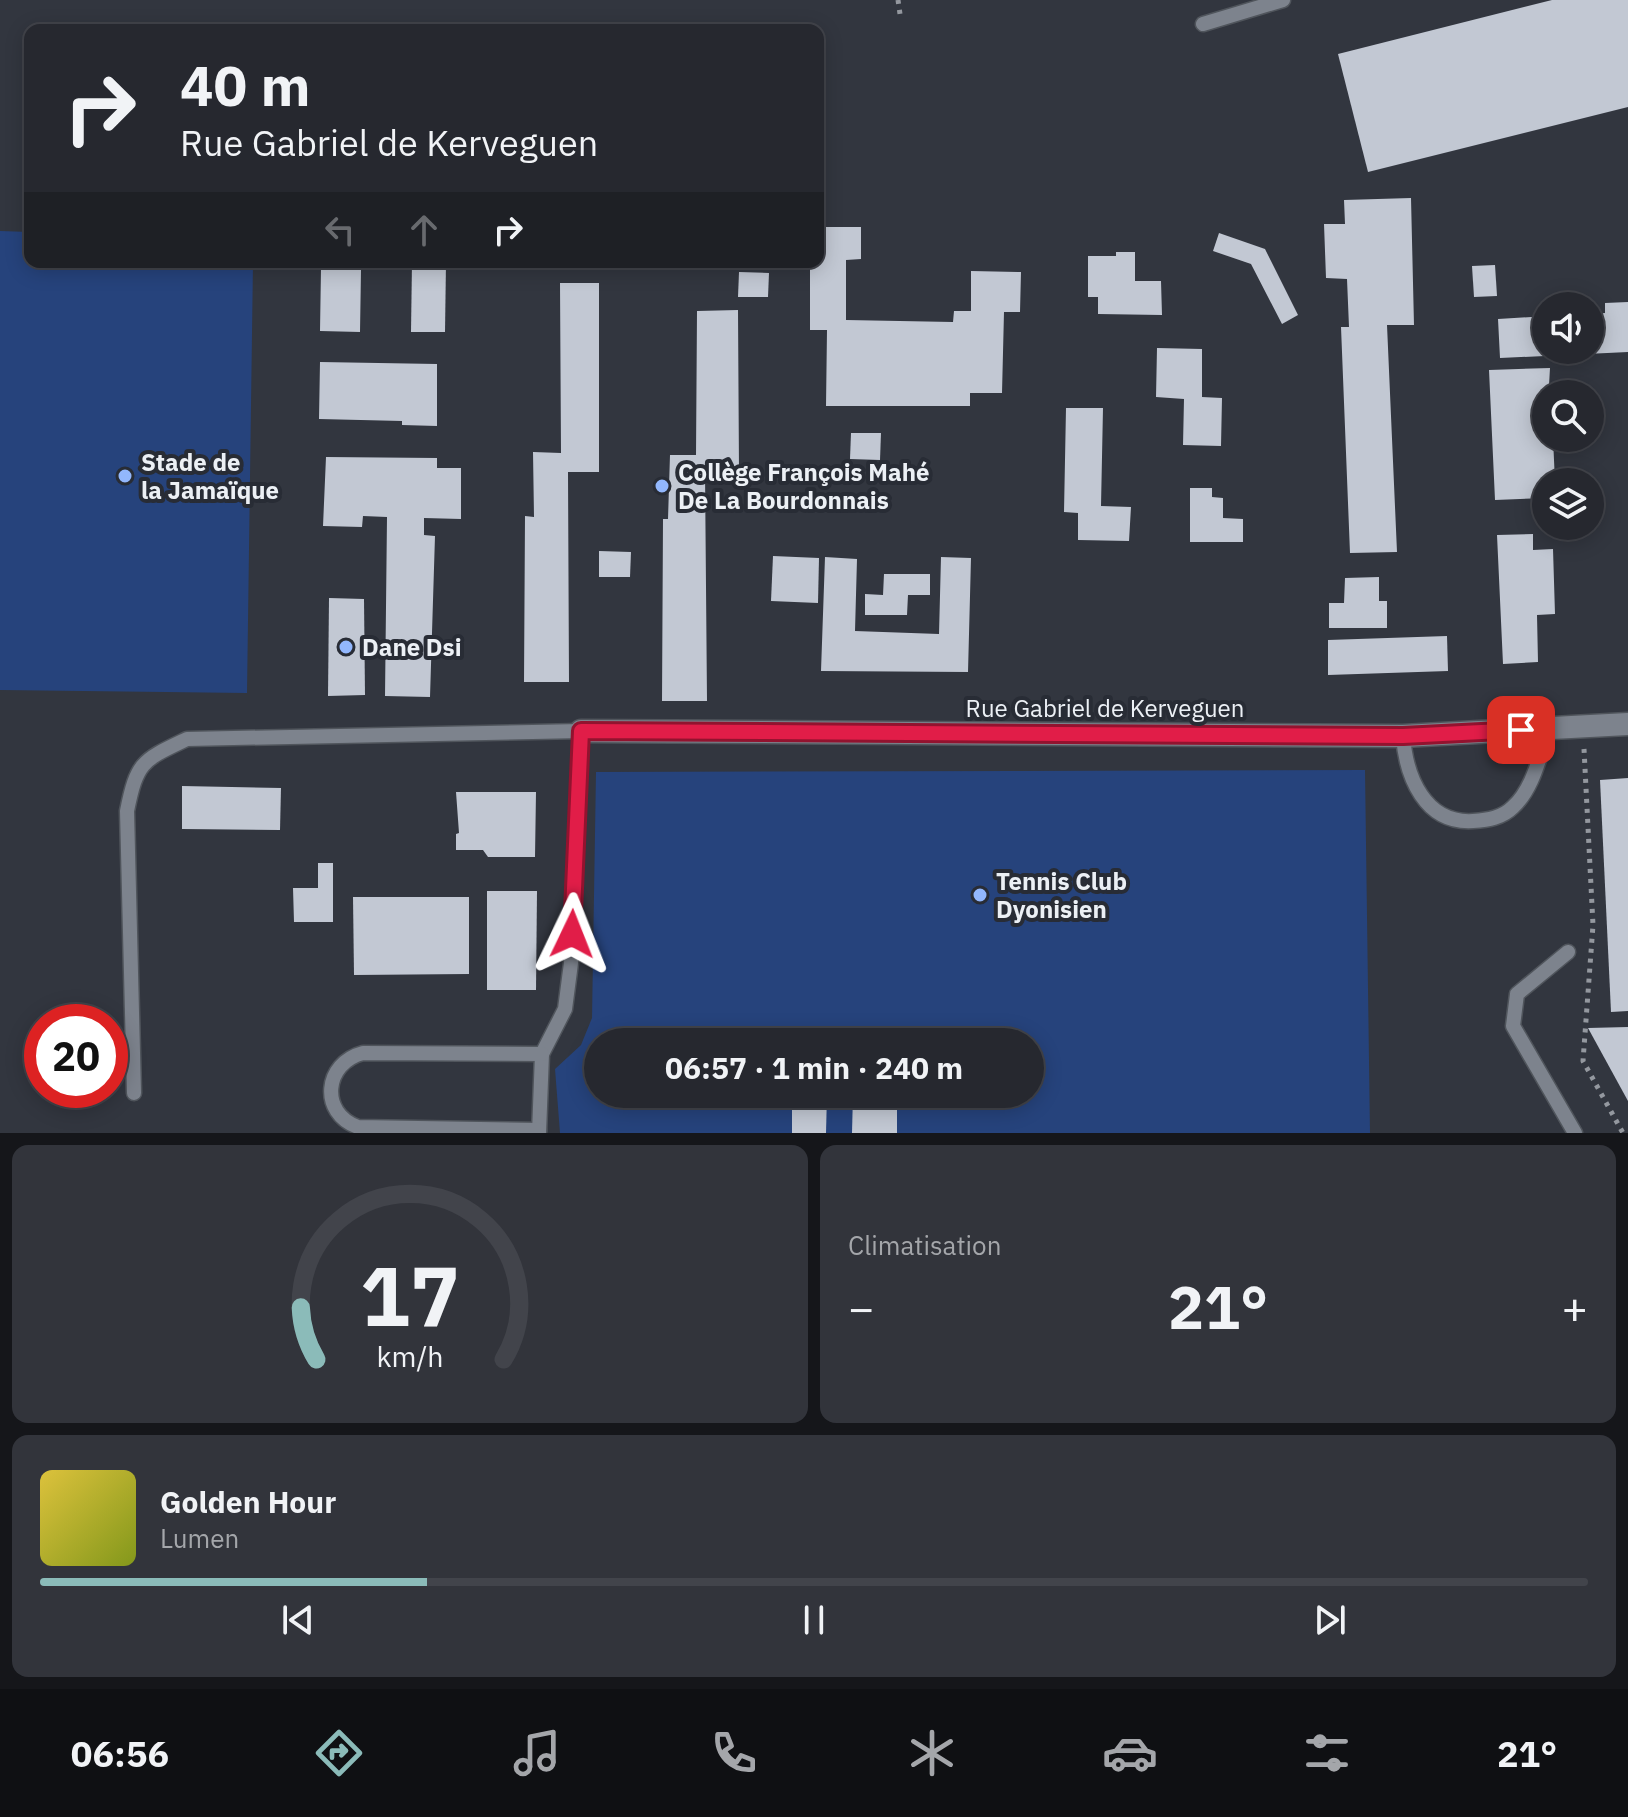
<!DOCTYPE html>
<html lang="fr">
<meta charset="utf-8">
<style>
body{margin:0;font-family:"IBM Plex Sans",sans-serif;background:#32343b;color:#f1f3f6;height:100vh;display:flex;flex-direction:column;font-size:30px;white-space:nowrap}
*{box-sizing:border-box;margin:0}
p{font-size:26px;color:#a4a6aa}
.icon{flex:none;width:44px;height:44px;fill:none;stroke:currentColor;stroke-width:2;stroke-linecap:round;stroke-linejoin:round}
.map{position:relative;height:1133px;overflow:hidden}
.drawer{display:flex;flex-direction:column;gap:12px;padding:12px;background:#15161a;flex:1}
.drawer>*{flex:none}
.top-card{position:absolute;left:24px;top:24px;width:800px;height:244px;border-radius:16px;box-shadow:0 4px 20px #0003,0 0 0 2px #42444b;background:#26282f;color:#f1f3f6;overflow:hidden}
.controls{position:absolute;left:1532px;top:292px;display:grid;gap:16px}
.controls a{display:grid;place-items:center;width:72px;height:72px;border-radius:50%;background:#26282f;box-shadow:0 4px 20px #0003,0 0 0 2px #42444b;font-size:40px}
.speed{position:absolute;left:24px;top:1004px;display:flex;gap:16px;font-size:40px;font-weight:700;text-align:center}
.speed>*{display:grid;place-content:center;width:104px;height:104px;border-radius:50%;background:#26282f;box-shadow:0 4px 20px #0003,0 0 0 2px #42444b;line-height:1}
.speed .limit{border:12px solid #d22;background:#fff;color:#111}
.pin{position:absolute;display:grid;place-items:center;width:68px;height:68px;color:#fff;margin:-34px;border-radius:16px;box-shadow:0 4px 12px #0006}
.me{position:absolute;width:88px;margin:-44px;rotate:2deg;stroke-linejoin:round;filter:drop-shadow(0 0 6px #0008)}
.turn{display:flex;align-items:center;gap:28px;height:168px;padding:0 24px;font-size:36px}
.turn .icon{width:104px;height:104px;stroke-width:2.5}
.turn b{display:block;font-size:56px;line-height:68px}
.lanes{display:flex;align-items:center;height:76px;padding:0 24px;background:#0003;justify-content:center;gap:40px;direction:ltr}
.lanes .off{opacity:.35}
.big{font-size:60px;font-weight:700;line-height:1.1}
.drawer .widget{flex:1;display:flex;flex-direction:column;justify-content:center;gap:12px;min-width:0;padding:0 28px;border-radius:16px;background:#32343b}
.drawer .dial{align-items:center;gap:0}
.dial svg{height:208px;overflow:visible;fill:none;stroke:#42444b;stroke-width:7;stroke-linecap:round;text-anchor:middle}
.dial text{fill:#f1f3f6;stroke:none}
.song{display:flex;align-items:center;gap:24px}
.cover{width:96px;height:96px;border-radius:12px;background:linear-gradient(135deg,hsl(50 70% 55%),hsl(70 70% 35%))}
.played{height:8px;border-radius:4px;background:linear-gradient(90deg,#8bbbb9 25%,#42444b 25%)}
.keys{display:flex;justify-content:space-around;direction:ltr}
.heat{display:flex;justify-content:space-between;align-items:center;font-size:44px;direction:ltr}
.drawer .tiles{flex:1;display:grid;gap:12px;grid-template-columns:1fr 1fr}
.widget:last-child{grid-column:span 2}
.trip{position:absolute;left:584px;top:1028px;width:460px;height:80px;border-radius:40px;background:#26282f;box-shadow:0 4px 20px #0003,0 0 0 2px #42444b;font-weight:700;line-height:80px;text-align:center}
.menu{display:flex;height:128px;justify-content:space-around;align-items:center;background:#0f1013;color:#a4a6aa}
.menu .icon{width:56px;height:56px}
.menu .active{color:#8bbbb9}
.menu b{font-size:36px;color:#f1f3f6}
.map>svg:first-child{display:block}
.green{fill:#26437c;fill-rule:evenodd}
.building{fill:#c2c8d3}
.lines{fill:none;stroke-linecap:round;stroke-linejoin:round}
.service-casing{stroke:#50555c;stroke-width:17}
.minor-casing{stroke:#50555c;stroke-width:25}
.path{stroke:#94989f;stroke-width:5;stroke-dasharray:4 6;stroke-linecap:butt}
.service{stroke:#7d838d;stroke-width:14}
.minor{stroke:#7d838d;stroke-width:22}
.route-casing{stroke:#92132f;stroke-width:20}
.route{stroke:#e11d48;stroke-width:14}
.poi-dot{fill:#92b7fd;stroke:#282c35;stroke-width:3}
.labels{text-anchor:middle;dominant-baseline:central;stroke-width:8;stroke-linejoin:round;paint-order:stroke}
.poi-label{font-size:24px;font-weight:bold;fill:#ecf0f5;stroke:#282c35;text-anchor:start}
.street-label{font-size:24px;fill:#ecf0f5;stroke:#282c35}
</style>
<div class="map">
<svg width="1628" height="1133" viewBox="0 0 1628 1133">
<rect width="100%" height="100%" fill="#32363f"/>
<g class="green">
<path d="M0,231L30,232V262H253L247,693L0,690Z"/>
<path d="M1365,770L1370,1133H560L555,1069L581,1045L592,1018L596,772ZM598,1042H1030V1094H598Z"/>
</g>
<g class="building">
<path d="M1552,0H1628V107L1368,172L1338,54Z"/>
<path d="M1411,198L1414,325H1387L1397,552L1350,553L1341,327H1349L1347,279L1326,278L1324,224H1345L1344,200Z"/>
<path d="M818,227H861V259L846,260V320L953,322L954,311H971V271L1021,272L1020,312H1004L1002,393H970V406H826L827,330H810V262H818Z"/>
<path d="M1219,233L1265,249L1298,315L1282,324L1251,264L1213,251Z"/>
<path d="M1116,252H1135V281H1161L1162,315L1098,314V297H1088V256H1116Z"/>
<path d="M335,262H372V270H361L360,332L320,331L321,268L335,269Z"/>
<path d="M412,262H446L445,332H411Z"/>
<rect x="530" y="262" width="41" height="6"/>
<path d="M1495,265L1497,296L1474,297L1472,266Z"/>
<path d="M739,272L769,273L768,297H738Z"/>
<path d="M560,283H599V472H568L569,682H524L525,516L534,517L533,452L561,453Z"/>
<path d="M1628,302V352L1500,358L1498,319L1546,316V350H1590V314L1605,313V303Z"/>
<path d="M738,310L739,472H705L707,701H662L663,519H668L670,455H696L697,311Z"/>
<path d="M1157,348L1202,349V397L1222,398L1221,446L1183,445L1184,399L1156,397Z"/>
<path d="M320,362L437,364V426L402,425V421L319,419Z"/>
<path d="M1550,368L1546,438H1553L1555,482H1546V498L1495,500L1489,370Z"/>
<path d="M1066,408H1103L1101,506L1131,507L1129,541L1078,540V513L1064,512Z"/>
<path d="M851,433H881L880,460L850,459Z"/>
<path d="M326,457L437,458V468H461V519L424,518V535L435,536L430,697L385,696L387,517L363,516L362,527L323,526Z"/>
<path d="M1190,488H1212V497L1223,498V518L1243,519V542H1190Z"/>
<path d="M1533,534V550L1553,549L1555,614L1537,615L1538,662L1503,664L1497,535Z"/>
<path d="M599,551L631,552L630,577H599Z"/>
<path d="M773,556L819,558L818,603L771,601Z"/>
<path d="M825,557L857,559L855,631L939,634L941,557L971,558L968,672L821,671Z"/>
<path d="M884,574H930V595H908L907,615H865V594L883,595Z"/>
<path d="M1379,577V601H1387V628H1329V603H1344L1345,578Z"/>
<path d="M329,598L364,599L365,695L328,696Z"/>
<path d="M1447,636L1448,671L1328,675V640Z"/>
<path d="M1628,778V1011L1611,1012L1600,780Z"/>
<path d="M182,786L281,788L280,830L182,829Z"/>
<path d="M456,792H536L535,857H488L483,850H456V834L459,833Z"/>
<path d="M318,863H333V922H294L293,888H318Z"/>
<path d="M487,891H537L536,990H487Z"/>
<path d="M353,897H469V974L354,975Z"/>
<path d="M1628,1027V1101L1588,1028Z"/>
<path d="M792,1094H827L826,1133H792Z"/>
<path d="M853,1094H897V1133H852Z"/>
</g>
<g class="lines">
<defs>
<g id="service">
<path d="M1203,24L1283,0"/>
<path d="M1403,736C1406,777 1425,824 1473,821C1488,820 1502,818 1513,807C1534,788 1540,753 1550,728"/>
<path d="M1568,952L1517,994L1513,1026L1575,1133"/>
<path d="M134,1093L127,811C137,761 143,760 187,739L581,731L571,963L565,1009L542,1054L539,1133"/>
<path d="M539,1130L358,1127C319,1113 324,1063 363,1053L542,1054"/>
</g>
<path id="minor" d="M581,731L1403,736L1628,724"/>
</defs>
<use href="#service" class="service-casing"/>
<use href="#minor" class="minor-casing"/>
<g class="path">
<path d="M898,0L900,14"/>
<path d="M1584,749L1593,925L1583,1061L1623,1133"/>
</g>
<use href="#service" class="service"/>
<use href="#minor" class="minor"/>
</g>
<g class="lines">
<defs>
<path id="route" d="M572,934L581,731L1403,736L1521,730"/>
</defs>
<use href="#route" class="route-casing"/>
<use href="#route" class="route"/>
</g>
<g class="poi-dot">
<circle cx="125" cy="476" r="8"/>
<circle cx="662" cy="486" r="8"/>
<circle cx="346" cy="647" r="8"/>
<circle cx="980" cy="895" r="8"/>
</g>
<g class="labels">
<g class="poi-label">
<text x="141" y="462">Stade de<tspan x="141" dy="28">la Jamaïque</tspan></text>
<text x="678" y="472">Collège François Mahé<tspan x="678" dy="28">De La Bourdonnais</tspan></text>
<text x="362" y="647">Dane Dsi</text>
<text x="996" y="881">Tennis Club<tspan x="996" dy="28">Dyonisien</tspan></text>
</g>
<g class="street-label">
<text x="1105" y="708">Rue Gabriel de Kerveguen</text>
</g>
</g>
</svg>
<div class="controls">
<a><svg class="icon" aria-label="sound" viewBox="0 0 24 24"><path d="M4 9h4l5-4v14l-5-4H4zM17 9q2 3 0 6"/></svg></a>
<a><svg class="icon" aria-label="search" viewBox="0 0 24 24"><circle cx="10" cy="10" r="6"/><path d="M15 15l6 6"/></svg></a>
<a><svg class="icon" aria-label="layers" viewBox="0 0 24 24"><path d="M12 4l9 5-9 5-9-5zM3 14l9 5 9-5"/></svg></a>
</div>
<div class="speed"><div class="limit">20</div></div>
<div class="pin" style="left:1521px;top:730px;background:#d93025"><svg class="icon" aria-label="arrive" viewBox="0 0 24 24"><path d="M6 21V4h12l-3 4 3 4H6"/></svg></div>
<svg class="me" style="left:572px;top:934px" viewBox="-20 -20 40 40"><path d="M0-17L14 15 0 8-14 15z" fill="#e11d48" stroke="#fff" stroke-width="4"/></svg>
<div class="trip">06:57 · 1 min · 240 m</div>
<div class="top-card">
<div class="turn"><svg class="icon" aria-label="right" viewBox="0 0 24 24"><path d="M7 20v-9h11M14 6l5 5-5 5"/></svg><div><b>40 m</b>Rue Gabriel de Kerveguen</div></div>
<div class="lanes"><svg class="icon off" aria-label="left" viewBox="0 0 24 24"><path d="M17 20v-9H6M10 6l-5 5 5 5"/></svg><svg class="icon off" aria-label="ahead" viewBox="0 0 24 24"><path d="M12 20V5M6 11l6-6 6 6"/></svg><svg class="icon" aria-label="right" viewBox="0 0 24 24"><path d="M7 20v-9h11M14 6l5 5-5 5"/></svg></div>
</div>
</div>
<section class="drawer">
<div class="tiles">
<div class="widget dial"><svg viewBox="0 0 100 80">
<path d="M14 69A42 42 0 1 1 86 69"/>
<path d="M14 69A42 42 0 0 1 8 49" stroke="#8bbbb9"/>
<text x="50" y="56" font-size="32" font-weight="700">17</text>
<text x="50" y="72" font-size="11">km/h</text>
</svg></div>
<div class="widget"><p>Climatisation</p>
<div class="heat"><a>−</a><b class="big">21°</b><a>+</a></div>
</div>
<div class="widget">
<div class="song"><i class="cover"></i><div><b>Golden Hour</b><p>Lumen</p></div></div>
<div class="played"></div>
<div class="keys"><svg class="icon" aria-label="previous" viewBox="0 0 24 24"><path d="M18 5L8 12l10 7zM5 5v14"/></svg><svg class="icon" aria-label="pause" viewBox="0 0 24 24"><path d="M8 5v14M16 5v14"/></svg><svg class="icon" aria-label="next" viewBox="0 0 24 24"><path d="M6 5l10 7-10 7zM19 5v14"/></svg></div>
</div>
</div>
</section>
<nav class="menu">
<b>06:56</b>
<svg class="icon active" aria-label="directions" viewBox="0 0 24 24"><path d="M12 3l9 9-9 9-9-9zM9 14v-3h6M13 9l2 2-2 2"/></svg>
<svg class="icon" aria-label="music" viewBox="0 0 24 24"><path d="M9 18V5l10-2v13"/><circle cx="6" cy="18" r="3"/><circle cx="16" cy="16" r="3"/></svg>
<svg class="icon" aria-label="phone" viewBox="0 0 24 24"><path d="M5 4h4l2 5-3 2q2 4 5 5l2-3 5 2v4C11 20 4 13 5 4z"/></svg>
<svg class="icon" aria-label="climate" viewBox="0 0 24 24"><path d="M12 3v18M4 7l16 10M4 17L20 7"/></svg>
<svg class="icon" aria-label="car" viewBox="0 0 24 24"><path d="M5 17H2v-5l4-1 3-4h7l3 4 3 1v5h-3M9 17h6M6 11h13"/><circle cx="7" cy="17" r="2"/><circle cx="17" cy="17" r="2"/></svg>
<svg class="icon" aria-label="filters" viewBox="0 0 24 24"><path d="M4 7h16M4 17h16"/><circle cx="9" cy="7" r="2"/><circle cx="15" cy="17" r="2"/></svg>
<b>21°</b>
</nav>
